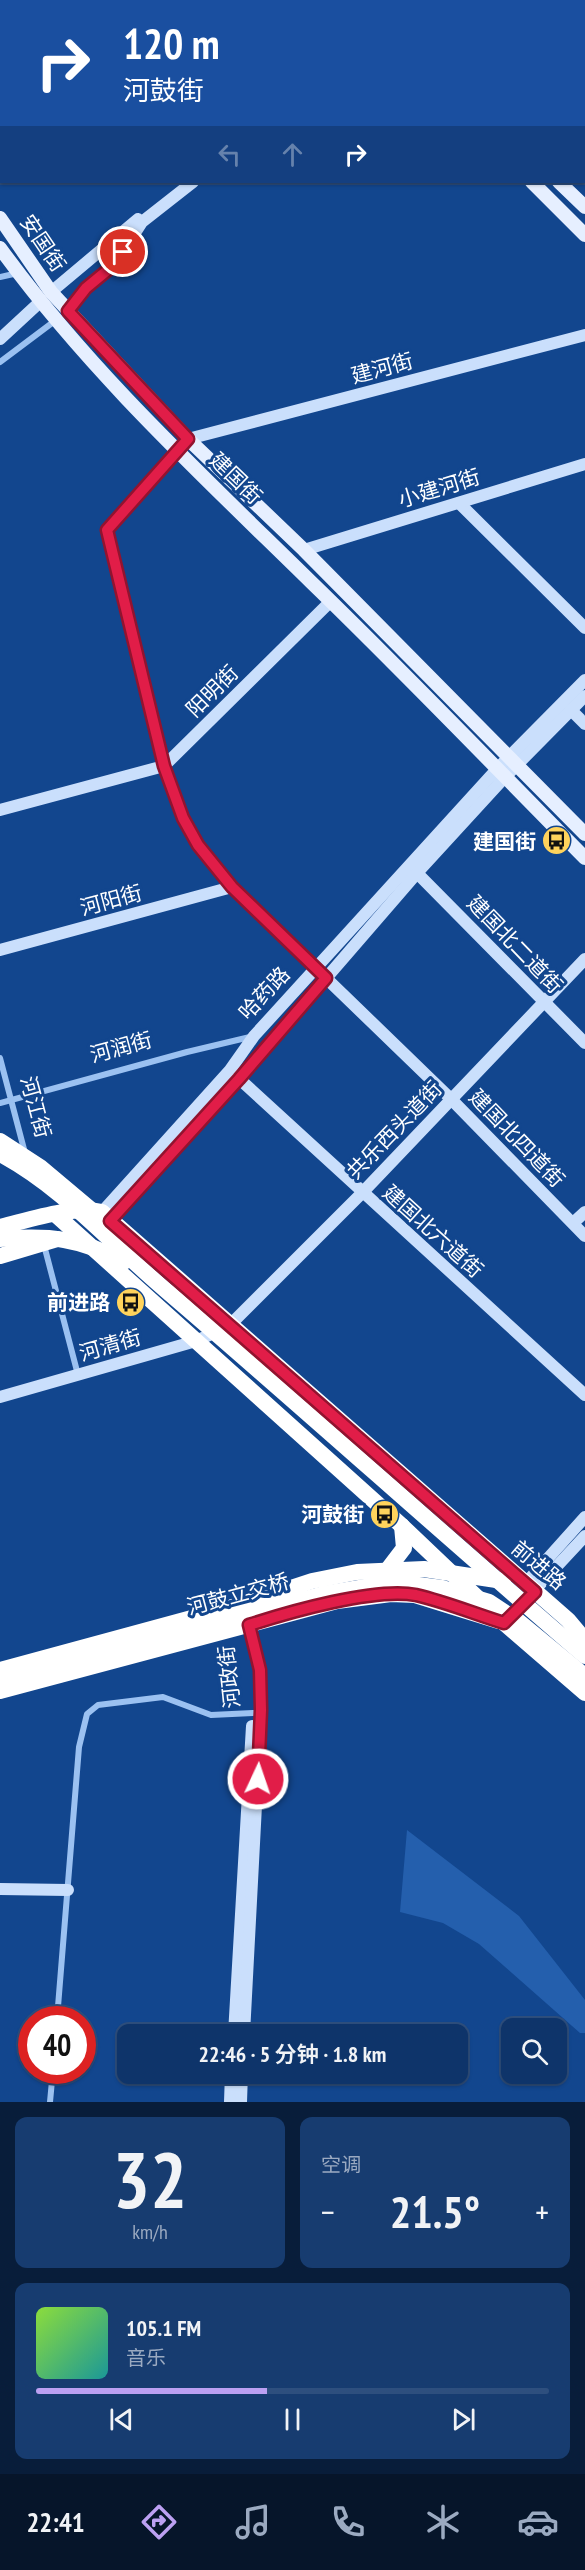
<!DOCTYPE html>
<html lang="zh">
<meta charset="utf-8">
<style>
body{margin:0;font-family:"PT Sans Narrow","Noto Sans SC",sans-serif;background:#173c70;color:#f1f3f6;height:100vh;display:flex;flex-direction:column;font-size:22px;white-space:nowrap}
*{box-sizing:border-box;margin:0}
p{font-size:20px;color:#9baac1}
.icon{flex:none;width:33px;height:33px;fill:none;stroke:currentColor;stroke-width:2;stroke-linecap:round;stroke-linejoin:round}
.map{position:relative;height:2102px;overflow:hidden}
.details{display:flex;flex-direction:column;gap:15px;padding:15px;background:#081d3a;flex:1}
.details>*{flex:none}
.banner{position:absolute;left:0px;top:0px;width:585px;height:183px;box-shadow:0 2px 4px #0004,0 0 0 2px #2e4f7e;background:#1a4fa0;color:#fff;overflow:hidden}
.tools{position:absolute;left:501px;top:2018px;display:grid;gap:12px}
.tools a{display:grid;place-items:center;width:66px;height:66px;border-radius:12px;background:#0e346a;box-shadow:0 2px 4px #0004,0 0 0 2px #2e4f7e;font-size:30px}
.speed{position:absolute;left:18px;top:2006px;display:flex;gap:12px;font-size:30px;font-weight:700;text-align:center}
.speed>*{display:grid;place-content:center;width:78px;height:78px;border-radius:50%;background:#0e346a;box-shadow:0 2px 4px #0004,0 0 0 2px #2e4f7e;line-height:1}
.speed .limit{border:9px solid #d22;background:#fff;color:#111}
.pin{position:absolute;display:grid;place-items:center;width:51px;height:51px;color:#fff;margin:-26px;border:3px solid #fff;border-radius:50%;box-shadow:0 2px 6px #0007}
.me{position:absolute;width:66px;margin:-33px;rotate:3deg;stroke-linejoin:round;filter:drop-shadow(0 0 4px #0008)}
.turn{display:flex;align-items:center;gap:21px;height:126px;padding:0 24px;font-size:27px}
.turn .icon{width:78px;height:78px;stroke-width:2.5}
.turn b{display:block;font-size:42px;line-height:51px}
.lanes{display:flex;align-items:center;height:57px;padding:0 24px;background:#0003;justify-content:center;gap:30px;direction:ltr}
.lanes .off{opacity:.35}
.big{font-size:45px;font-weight:600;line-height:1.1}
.details .card{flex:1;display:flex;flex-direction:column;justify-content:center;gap:9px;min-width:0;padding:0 21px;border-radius:12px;background:#173c70}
.details .dial{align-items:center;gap:0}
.dial b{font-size:78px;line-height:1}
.song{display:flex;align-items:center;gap:18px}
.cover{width:72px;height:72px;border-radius:9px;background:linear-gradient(135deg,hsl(90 70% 55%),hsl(180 70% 35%))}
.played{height:6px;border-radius:3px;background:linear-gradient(90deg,#bca0f2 45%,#2e4f7e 45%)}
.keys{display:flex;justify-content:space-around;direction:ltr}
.heat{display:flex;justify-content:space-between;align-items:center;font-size:33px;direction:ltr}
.details .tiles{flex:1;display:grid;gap:15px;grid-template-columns:1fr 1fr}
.card:last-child{grid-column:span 2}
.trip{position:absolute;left:117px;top:2024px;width:351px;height:60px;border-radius:12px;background:#0e346a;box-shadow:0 2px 4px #0004,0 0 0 2px #2e4f7e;font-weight:600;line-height:60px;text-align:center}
.tab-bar{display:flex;height:96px;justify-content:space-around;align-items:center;background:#06152a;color:#9baac1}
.tab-bar .icon{width:42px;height:42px}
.tab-bar .current{color:#bca0f2}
.tab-bar b{font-size:27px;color:#f1f3f6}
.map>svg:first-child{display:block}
.green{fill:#245fad}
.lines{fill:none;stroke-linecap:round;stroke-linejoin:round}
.street{stroke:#9bc1f1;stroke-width:6}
.secondary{stroke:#cadffc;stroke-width:12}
.primary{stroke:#e6efff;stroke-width:14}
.highway{stroke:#fff;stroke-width:16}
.highway-bridge{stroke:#fff;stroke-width:16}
.route-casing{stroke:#92132f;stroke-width:15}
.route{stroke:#e11d48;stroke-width:10}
.labels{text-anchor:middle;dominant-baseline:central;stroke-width:6;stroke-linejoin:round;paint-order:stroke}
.street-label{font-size:21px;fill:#fff;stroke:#12468e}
.poi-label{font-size:21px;font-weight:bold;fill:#fff;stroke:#12468e;text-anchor:end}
</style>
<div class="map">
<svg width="585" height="2102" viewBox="0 0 585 2102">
<rect width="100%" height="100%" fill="#12468e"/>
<path class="green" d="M407,1830L519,1916L585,2000V2033H580L479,1944L443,1923L400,1912Z"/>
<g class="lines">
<g class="street">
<path d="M177,2L179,0"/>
<path d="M584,66L585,68"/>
<path d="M0,159L2,158"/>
<path d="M0,277L18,273"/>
<path d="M0,362L56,320"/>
<path d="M0,1058L25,1153"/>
<path d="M0,1103L187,1052L250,1037"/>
<path d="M44,1245L78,1375"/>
<path d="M57,2019L79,1747L87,1714L98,1705L163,1697L211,1715L253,1713"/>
<path d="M50,2102L53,2070"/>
</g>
<g class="secondary">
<path d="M33,2L35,0"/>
<path d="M401,2L403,0"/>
<path d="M429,2L430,0"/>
<path d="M0,33L2,32"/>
<path d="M584,54H585"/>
<path d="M51,292L138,219"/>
<path d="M68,311L86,288L115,264L142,222L193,182"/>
<path d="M585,335L188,439L107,530L164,766L183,818L198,845L232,887L451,1099L585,1236"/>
<path d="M0,339L40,302"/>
<path d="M459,503L585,628"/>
<path d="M304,550L585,464"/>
<path d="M571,710L585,724"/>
<path d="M0,810L164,766L331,601"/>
<path d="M417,873L585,1043"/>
<path d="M0,950L232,887"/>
<path d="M234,1074L585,1395"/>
<path d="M102,1212L230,1070L254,1036L497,769L585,680"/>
<path d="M110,1221L239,1079L417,873L505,777L585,696"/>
<path d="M573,1223L585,1212"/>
<path d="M0,1397L196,1341L229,1326L362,1193L585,959"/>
<path d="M525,1584L585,1517"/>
<path d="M505,1622L585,1536"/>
<path d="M0,1889L68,1890"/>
<path d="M234,2034L252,1726"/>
<path d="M244,2034L261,1710L260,1670L249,1625L245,1620"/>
<path d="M230,2102L231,2073"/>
<path d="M241,2102L242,2073"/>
</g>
<g class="primary">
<path d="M338,0L339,2"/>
<path d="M355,0L357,2"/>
<path d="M371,0L373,2"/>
<path d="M385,0L386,2"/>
<path d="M532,182L585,235"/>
<path d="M559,182L585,207"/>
<path d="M0,218L51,292L188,439L304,550L585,834"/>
<path d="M0,248C89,371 203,476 311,582C404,672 494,766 585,858"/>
</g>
<g class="highway">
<path d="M0,1141L40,1167L90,1209"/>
<path d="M55,1214L402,1526L504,1623L585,1693"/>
<path d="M0,1227C29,1220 73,1205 102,1212L568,1620L585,1640"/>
<path d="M0,1256L57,1239"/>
<path d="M388,1569L404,1548L402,1526"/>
<path d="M0,1670L236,1606L312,1581L357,1572L424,1569L503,1581"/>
<path d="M0,1691L337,1601L391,1594L415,1595L499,1621"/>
</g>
<g class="highway-bridge">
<path d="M0,1154C64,1188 113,1246 168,1292C308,1412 445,1536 585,1656"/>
<path d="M0,1239C49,1235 81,1238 124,1262"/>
<path d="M0,1681L324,1594L395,1582L442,1588L489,1602L518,1621L585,1676"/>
</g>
</g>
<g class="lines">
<defs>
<path id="route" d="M123,252L115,264L86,288L68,311L188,439L107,530L164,766L183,818L198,845L232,887L326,978L239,1079L110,1221L535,1592L504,1623C475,1614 446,1602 416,1595C376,1587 289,1612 249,1625L260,1670L261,1710L258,1779"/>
</defs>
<use href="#route" class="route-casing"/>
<use href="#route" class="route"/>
</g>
<defs>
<symbol id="bus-disc" viewBox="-11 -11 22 22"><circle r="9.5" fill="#ffd35c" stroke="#12468e"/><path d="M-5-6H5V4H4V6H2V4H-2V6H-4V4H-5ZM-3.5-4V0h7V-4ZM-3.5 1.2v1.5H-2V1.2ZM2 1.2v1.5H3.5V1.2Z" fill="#111"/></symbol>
</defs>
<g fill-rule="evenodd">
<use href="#bus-disc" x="540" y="824" width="33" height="33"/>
<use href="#bus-disc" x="114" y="1286" width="33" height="33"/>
<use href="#bus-disc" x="368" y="1498" width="33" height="33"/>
</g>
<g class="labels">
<g class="street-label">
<text transform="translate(43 243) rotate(56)">安国街</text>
<text transform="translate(382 368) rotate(-15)">建河街</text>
<text transform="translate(236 478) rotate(44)">建国街</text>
<text transform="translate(439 488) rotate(-17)">小建河街</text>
<text transform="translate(212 691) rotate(-45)">阳明街</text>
<text transform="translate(111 900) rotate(-15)">河阳街</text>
<text transform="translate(515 944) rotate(46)">建国北二道街</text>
<text transform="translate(264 993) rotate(-47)">哈药路</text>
<text transform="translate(121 1047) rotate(-15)">河润街</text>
<text transform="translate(36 1107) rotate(75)">河江街</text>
<text transform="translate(394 1130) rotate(-46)">共乐西头道街</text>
<text transform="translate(517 1138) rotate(46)">建国北四道街</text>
<text transform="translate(433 1231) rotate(42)">建国北六道街</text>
<text transform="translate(110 1345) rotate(-16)">河清街</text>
<text transform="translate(539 1565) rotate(40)">前进路</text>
<text transform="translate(238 1594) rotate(-15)">河鼓立交桥</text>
<text transform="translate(229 1677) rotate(-96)">河政街</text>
</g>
<g class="poi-label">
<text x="536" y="841">建国街</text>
<text x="110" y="1302">前进路</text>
<text x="364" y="1514">河鼓街</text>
</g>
</g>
</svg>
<div class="tools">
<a><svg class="icon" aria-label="search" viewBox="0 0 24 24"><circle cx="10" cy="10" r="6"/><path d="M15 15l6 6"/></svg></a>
</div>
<div class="speed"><div class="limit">40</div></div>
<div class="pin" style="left:123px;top:252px;background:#d93025"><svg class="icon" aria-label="arrive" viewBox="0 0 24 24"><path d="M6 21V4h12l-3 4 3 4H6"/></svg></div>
<svg class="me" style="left:258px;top:1779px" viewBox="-20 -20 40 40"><circle r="17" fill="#e11d48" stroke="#fff" stroke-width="3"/><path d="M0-11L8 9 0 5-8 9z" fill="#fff"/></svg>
<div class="trip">22:46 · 5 分钟 · 1.8 km</div>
<div class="banner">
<div class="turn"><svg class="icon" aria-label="right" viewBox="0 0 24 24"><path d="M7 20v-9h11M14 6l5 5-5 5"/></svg><div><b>120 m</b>河鼓街</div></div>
<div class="lanes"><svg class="icon off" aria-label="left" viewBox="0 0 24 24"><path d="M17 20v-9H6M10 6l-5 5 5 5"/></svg><svg class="icon off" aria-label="ahead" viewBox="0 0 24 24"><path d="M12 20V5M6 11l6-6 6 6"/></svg><svg class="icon" aria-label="right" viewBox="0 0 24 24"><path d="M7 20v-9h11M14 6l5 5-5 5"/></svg></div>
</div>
</div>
<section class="details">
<div class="tiles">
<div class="card dial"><b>32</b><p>km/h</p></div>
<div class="card"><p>空调</p>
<div class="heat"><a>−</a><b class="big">21.5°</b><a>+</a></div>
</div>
<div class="card">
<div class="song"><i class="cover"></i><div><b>105.1 FM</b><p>音乐</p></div></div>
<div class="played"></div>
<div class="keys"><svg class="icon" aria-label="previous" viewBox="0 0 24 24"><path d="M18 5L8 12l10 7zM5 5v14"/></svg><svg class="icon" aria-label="pause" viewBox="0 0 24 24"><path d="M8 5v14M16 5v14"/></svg><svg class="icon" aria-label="next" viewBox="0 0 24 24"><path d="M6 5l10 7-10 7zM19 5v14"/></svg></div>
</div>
</div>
</section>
<nav class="tab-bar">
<b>22:41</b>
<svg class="icon current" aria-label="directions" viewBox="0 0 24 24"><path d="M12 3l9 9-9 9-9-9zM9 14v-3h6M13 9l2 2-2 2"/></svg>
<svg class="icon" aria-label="music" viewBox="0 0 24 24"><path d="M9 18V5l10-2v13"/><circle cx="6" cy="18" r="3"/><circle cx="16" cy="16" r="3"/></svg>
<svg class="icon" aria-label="phone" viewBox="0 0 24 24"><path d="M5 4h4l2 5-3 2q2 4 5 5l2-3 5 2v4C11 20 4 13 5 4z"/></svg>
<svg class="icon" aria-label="climate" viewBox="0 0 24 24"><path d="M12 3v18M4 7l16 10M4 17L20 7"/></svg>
<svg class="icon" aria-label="car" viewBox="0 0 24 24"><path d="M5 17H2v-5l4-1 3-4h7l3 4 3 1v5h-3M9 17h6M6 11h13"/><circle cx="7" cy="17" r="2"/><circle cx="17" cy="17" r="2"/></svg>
</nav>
